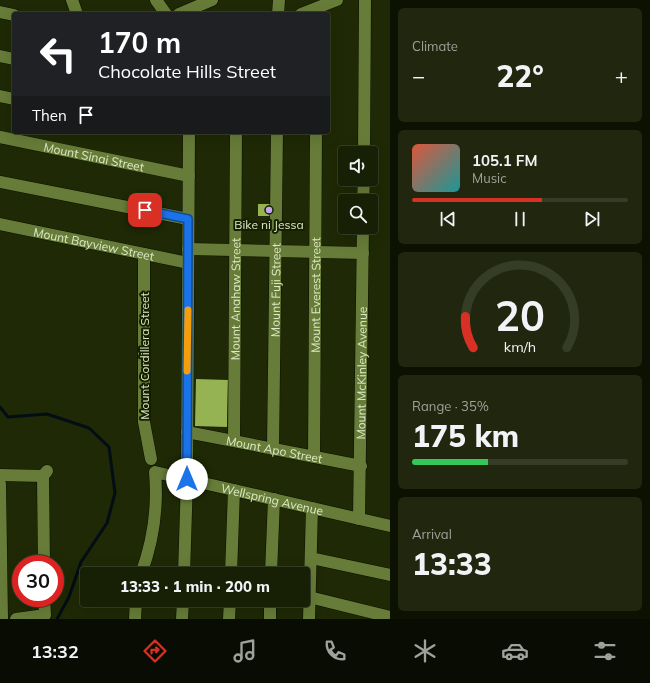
<!DOCTYPE html>
<meta charset="utf-8">
<style>
body{margin:0;font-family:Mulish,sans-serif;background:#20270e;color:#f1f3f6;height:100vh;display:flex;flex-direction:column;font-size:15px;white-space:nowrap}
*{box-sizing:border-box;margin:0}
p{font-size:13px;color:#9ea29a}
.icon{flex:none;width:22px;height:22px;fill:none;stroke:currentColor;stroke-width:2;stroke-linecap:round;stroke-linejoin:round}
.map{position:relative;flex:1;overflow:hidden}
.side{display:flex;flex-direction:column;gap:8px;padding:8px;background:#0d1102;width:260px}
.side>*{flex:none}
.hud{position:absolute;left:12px;top:12px;width:318px;height:122px;border-radius:4px;box-shadow:0 4px 16px #0002,0 0 0 1px #363d26;background:#202124;color:#fff;overflow:hidden}
.fabs{position:absolute;left:338px;top:146px;display:grid;gap:8px}
.fabs a{display:grid;place-items:center;width:40px;height:40px;border-radius:4px;background:#171f04;box-shadow:0 4px 16px #0002,0 0 0 1px #363d26;font-size:20px}
.speed{position:absolute;left:12px;top:555px;display:flex;gap:8px;font-size:20px;font-weight:700;text-align:center}
.speed>*{display:grid;place-content:center;width:52px;height:52px;border-radius:50%;background:#171f04;box-shadow:0 4px 16px #0002,0 0 0 1px #363d26;line-height:1}
.speed .limit{border:6px solid #d22;background:#fff;color:#111}
.pin{position:absolute;display:grid;place-items:center;width:34px;height:34px;color:#fff;margin:-17px;border-radius:8px;box-shadow:0 2px 6px #0006}
.me{position:absolute;width:44px;margin:-22px;rotate:0deg;stroke-linejoin:round;filter:drop-shadow(0 0 3px #0008)}
.turn{display:flex;align-items:center;gap:14px;height:84px;padding:0 20px;font-size:18px}
.turn .icon{width:52px;height:52px;stroke-width:2.5}
.turn b{display:block;font-size:28px;line-height:34px}
.then{display:flex;align-items:center;height:38px;padding:0 20px;background:#0003;gap:8px;font-size:15px}
.big{font-size:30px;font-weight:800;line-height:1.1}
.side .widget{flex:1;display:flex;flex-direction:column;justify-content:center;gap:6px;min-width:0;padding:0 14px;border-radius:6px;background:#20270e}
.side .dial{align-items:center;gap:0}
.dial svg{height:104px;overflow:visible;fill:none;stroke:#363d26;stroke-width:7;stroke-linecap:round;text-anchor:middle}
.dial text{fill:#f1f3f6;stroke:none}
.song{display:flex;align-items:center;gap:12px}
.cover{width:48px;height:48px;border-radius:6px;background:linear-gradient(135deg,hsl(10 70% 55%),hsl(180 70% 35%))}
.played{height:4px;border-radius:2px;background:linear-gradient(90deg,#d93025 60%,#363d26 60%)}
.keys{display:flex;justify-content:space-around;direction:ltr}
.heat{display:flex;justify-content:space-between;align-items:center;font-size:22px;direction:ltr}
.charge{height:6px;border-radius:3px;background:linear-gradient(90deg,#34c759 35%,#363d26 0)}
.trip{position:absolute;left:80px;top:567px;width:230px;height:40px;border-radius:4px;background:#171f04;box-shadow:0 4px 16px #0002,0 0 0 1px #363d26;font-weight:800;line-height:40px;text-align:center}
.tab-bar{display:flex;height:64px;justify-content:space-around;align-items:center;background:#090c02;color:#9ea29a}
.tab-bar .icon{width:28px;height:28px}
.tab-bar .selected{color:#d93025}
.tab-bar b{font-size:18px;color:#f1f3f6}
main{display:flex;flex:1;min-height:0}
.map>svg:first-child{display:block}
.lines{fill:none;stroke-linecap:round;stroke-linejoin:round}
.stream{stroke:#030d15;stroke-width:3}
.building{fill:#95b353}
.minor-casing{stroke:#0a1000;stroke-width:13}
.minor{stroke:#677c38;stroke-width:12}
.route-casing{stroke:#114b97;stroke-width:10}
.route{stroke:#1a73e8;stroke-width:7}
.slow{stroke:#f59e0b;stroke-width:7}
.poi-dot{fill:#c6a6f0;stroke:#161f00;stroke-width:1.5}
.labels{text-anchor:middle;dominant-baseline:central;stroke-width:4;stroke-linejoin:round;paint-order:stroke}
.street-label{font-size:12px;fill:#ddeac6;stroke:#161f00}
.poi-label{font-size:12px;fill:#ddeac6;stroke:#161f00}
</style>
<main>
<div class="map">
<svg width="390" height="619" viewBox="0 0 390 619">
<rect width="100%" height="100%" fill="#1f2905"/>
<g class="lines">
<path class="stream" d="M0,407L8,417L47,414L89,428L109,447L115,493L107,523L81,562L69,597L57,619"/>
</g>
<g class="building">
<rect x="258" y="204" width="15" height="12"/>
<path d="M196,379L228,380L227,427L195,426Z"/>
</g>
<g class="lines">
<defs>
<g id="minor">
<path d="M72,0L77,14"/>
<path d="M156,0L166,14"/>
<path d="M0,12L14,15"/>
<path d="M179,14L212,0"/>
<path d="M278,14L279,0"/>
<path d="M301,14L337,0"/>
<path d="M0,56L14,59"/>
<path d="M0,96L14,99"/>
<path id="s1" d="M0,137L189,176"/>
<path d="M364,153L365,0"/>
<path d="M0,182L188,219"/>
<path d="M363,201L364,179"/>
<path id="s2" d="M0,224L188,263"/>
<path d="M188,249L363,253"/>
<path d="M144,254V422L151,459"/>
<path id="s3" d="M187,432L361,466"/>
<path id="s4" d="M234,441L236,132"/>
<path id="s5" d="M273,449L277,132"/>
<path id="s6" d="M314,457L316,132"/>
<path d="M0,475L43,476L47,471"/>
<path d="M43,476L44,564"/>
<path d="M0,484L2,619"/>
<path id="s7" d="M359,519L363,227"/>
<path d="M311,558L390,575"/>
<path id="s8" d="M141,574C153,542 158,506 155,472L390,526"/>
<path d="M184,574L187,479L189,132"/>
<path d="M231,574L234,490"/>
<path d="M271,574L274,499"/>
<path d="M309,597L390,617"/>
<path d="M16,619L45,615L44,598"/>
<path d="M135,619L136,600"/>
<path d="M182,619L183,600"/>
<path d="M229,619L230,600"/>
<path d="M270,619V600"/>
<path d="M309,619L312,508"/>
</g>
</defs>
<use href="#minor" class="minor-casing"/>
<use href="#minor" class="minor"/>
</g>
<g class="lines">
<defs>
<path id="route" d="M145,210L188,219L187,479"/>
</defs>
<use href="#route" class="route-casing"/>
<use href="#route" class="route"/>
<path class="slow" d="M187,371L188,310"/>
</g>
<circle class="poi-dot" cx="269" cy="210" r="4"/>
<g class="labels">
<g class="street-label">
<text stroke="none"><textPath href="#s1" startOffset="96">Mount Sinai Street</textPath></text>
<text stroke="none"><textPath href="#s2" startOffset="96">Mount Bayview Street</textPath></text>
<text stroke="none"><textPath href="#s5" startOffset="159">Mount Fuji Street</textPath></text>
<text stroke="none"><textPath href="#s6" startOffset="162">Mount Everest Street</textPath></text>
<text stroke="none"><textPath href="#s4" startOffset="142">Mount Anahaw Street</textPath></text>
<text transform="translate(144 356) rotate(-90)">Mount Cordillera Street</text>
<text stroke="none"><textPath href="#s7" startOffset="146">Mount McKinley Avenue</textPath></text>
<text stroke="none"><textPath href="#s3" startOffset="89">Mount Apo Street</textPath></text>
<text stroke="none"><textPath href="#s8" startOffset="224">Wellspring Avenue</textPath></text>
</g>
<g class="poi-label">
<text x="269" y="224">Bike ni Jessa</text>
</g>
</g>
</svg>
<div class="fabs">
<a><svg class="icon" aria-label="sound" viewBox="0 0 24 24"><path d="M4 9h4l5-4v14l-5-4H4zM17 9q2 3 0 6"/></svg></a>
<a><svg class="icon" aria-label="search" viewBox="0 0 24 24"><circle cx="10" cy="10" r="6"/><path d="M15 15l6 6"/></svg></a>
</div>
<div class="speed"><div class="limit">30</div></div>
<div class="pin" style="left:145px;top:210px;background:#d93025"><svg class="icon" aria-label="arrive" viewBox="0 0 24 24"><path d="M6 21V4h12l-3 4 3 4H6"/></svg></div>
<svg class="me" style="left:187px;top:479px" viewBox="-20 -20 40 40"><circle r="19" fill="#fff"/><path d="M0-13L10 11 0 6-10 11z" fill="#1a73e8"/></svg>
<div class="trip">13:33 · 1 min · 200 m</div>
<div class="hud">
<div class="turn"><svg class="icon" aria-label="left" viewBox="0 0 24 24"><path d="M17 20v-9H6M10 6l-5 5 5 5"/></svg><div><b>170 m</b>Chocolate Hills Street</div></div>
<div class="then">Then<svg class="icon" aria-label="arrive" viewBox="0 0 24 24"><path d="M6 21V4h12l-3 4 3 4H6"/></svg></div>
</div>
</div>
<section class="side">
<div class="widget"><p>Climate</p>
<div class="heat"><a>−</a><b class="big">22°</b><a>+</a></div>
</div>
<div class="widget">
<div class="song"><i class="cover"></i><div><b>105.1 FM</b><p>Music</p></div></div>
<div class="played"></div>
<div class="keys"><svg class="icon" aria-label="previous" viewBox="0 0 24 24"><path d="M18 5L8 12l10 7zM5 5v14"/></svg><svg class="icon" aria-label="pause" viewBox="0 0 24 24"><path d="M8 5v14M16 5v14"/></svg><svg class="icon" aria-label="next" viewBox="0 0 24 24"><path d="M6 5l10 7-10 7zM19 5v14"/></svg></div>
</div>
<div class="widget dial"><svg viewBox="0 0 100 80">
<path d="M14 69A42 42 0 1 1 86 69"/>
<path d="M14 69A42 42 0 0 1 8 45" stroke="#d93025"/>
<text x="50" y="56" font-size="32" font-weight="700">20</text>
<text x="50" y="72" font-size="11">km/h</text>
</svg></div>
<div class="widget"><p>Range · 35%</p><b class="big">175 km</b><div class="charge"></div></div>
<div class="widget"><p>Arrival</p><b class="big">13:33</b></div>
</section>
</main>
<nav class="tab-bar">
<b>13:32</b>
<svg class="icon selected" aria-label="directions" viewBox="0 0 24 24"><path d="M12 3l9 9-9 9-9-9zM9 14v-3h6M13 9l2 2-2 2"/></svg>
<svg class="icon" aria-label="music" viewBox="0 0 24 24"><path d="M9 18V5l10-2v13"/><circle cx="6" cy="18" r="3"/><circle cx="16" cy="16" r="3"/></svg>
<svg class="icon" aria-label="phone" viewBox="0 0 24 24"><path d="M5 4h4l2 5-3 2q2 4 5 5l2-3 5 2v4C11 20 4 13 5 4z"/></svg>
<svg class="icon" aria-label="climate" viewBox="0 0 24 24"><path d="M12 3v18M4 7l16 10M4 17L20 7"/></svg>
<svg class="icon" aria-label="car" viewBox="0 0 24 24"><path d="M5 17H2v-5l4-1 3-4h7l3 4 3 1v5h-3M9 17h6M6 11h13"/><circle cx="7" cy="17" r="2"/><circle cx="17" cy="17" r="2"/></svg>
<svg class="icon" aria-label="filters" viewBox="0 0 24 24"><path d="M4 7h16M4 17h16"/><circle cx="9" cy="7" r="2"/><circle cx="15" cy="17" r="2"/></svg>
</nav>
